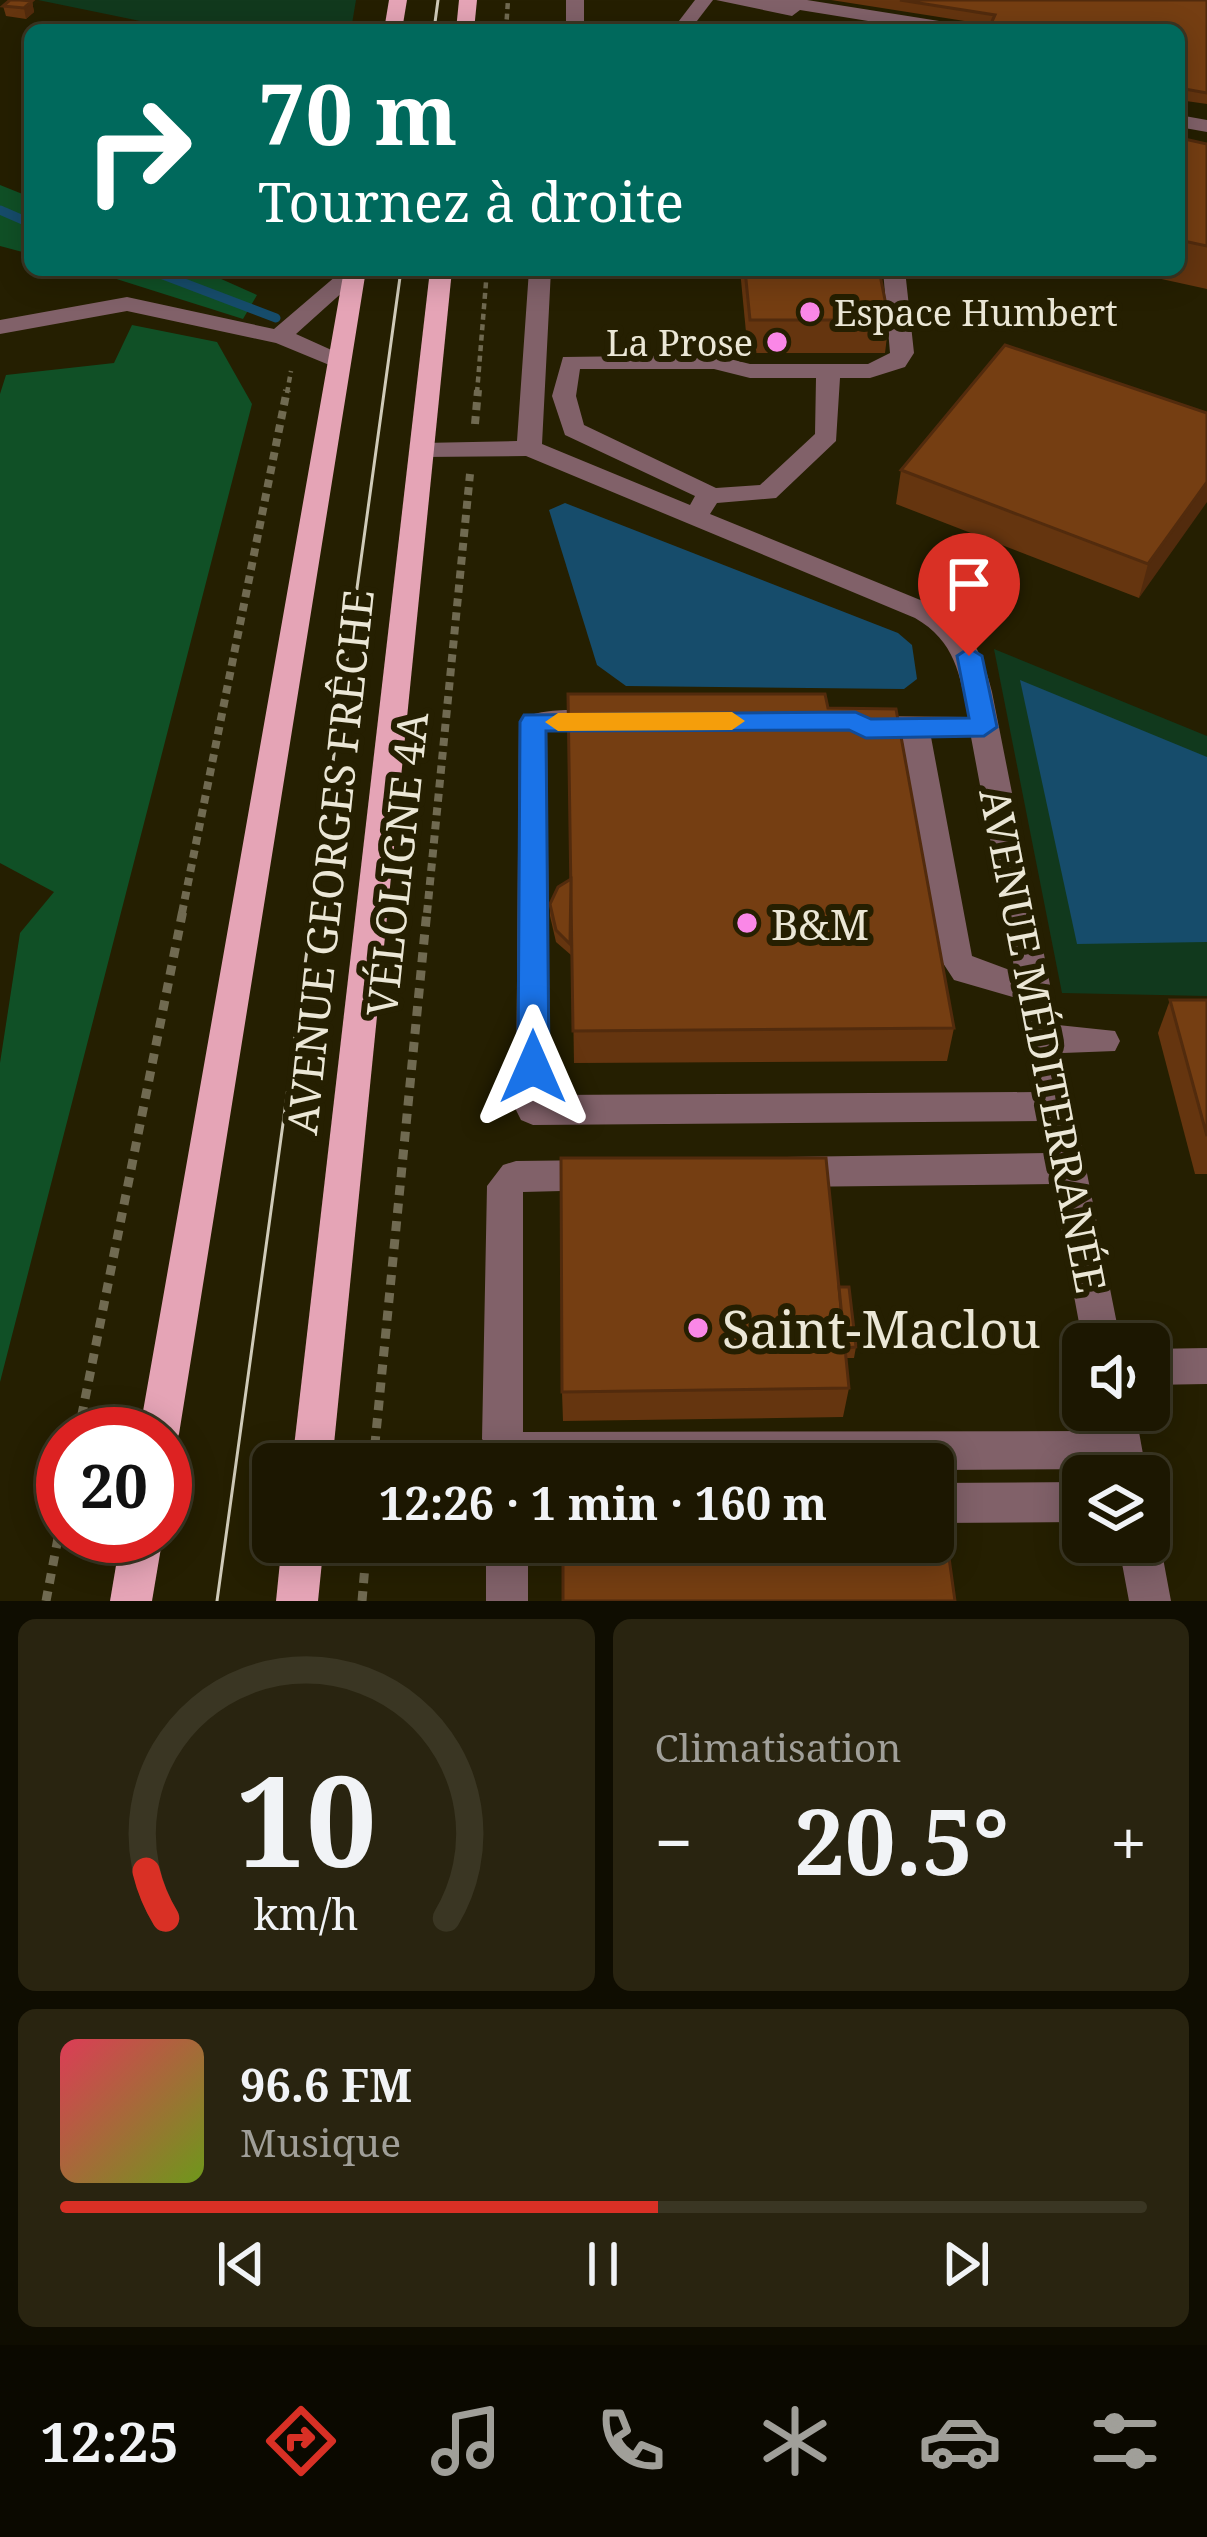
<!DOCTYPE html>
<html lang="fr">
<meta charset="utf-8">
<style>
body{margin:0;font-family:"Noto Serif",serif;background:#292410;color:#f1f3f6;height:100vh;display:flex;flex-direction:column;font-size:45px;white-space:nowrap}
*{box-sizing:border-box;margin:0}
p{font-size:39px;color:#a09f99}
.icon{flex:none;width:66px;height:66px;fill:none;stroke:currentColor;stroke-width:2;stroke-linecap:round;stroke-linejoin:round}
.map{position:relative;height:1601px;overflow:hidden}
.details{display:flex;flex-direction:column;gap:18px;padding:18px;background:#0f0d01;flex:1}
.details>*{flex:none}
.top-card{position:absolute;left:24px;top:24px;width:1161px;height:252px;border-radius:18px;box-shadow:0 6px 30px #0003,0 0 0 3px #3a3623;background:#00695c;color:#fff;overflow:hidden}
.tools{position:absolute;left:1062px;top:1323px;display:grid;gap:24px}
.tools a{display:grid;place-items:center;width:108px;height:108px;border-radius:18px;background:#1c1701;box-shadow:0 6px 30px #0003,0 0 0 3px #3a3623;font-size:60px}
.speed{position:absolute;left:36px;top:1407px;display:flex;gap:24px;font-size:60px;font-weight:700;text-align:center}
.speed>*{display:grid;place-content:center;width:156px;height:156px;border-radius:50%;background:#1c1701;box-shadow:0 6px 30px #0003,0 0 0 3px #3a3623;line-height:1}
.speed .limit{border:18px solid #d22;background:#fff;color:#111}
.pin{position:absolute;display:grid;place-items:center;width:102px;height:102px;color:#fff;margin:-123px -51px;border-radius:50% 50% 50% 0;rotate:-45deg;box-shadow:0 0 12px #0007}
.pin .icon{rotate:45deg}
.me{position:absolute;width:132px;margin:-66px;rotate:0deg;stroke-linejoin:round;filter:drop-shadow(0 0 9px #0008)}
.turn{display:flex;align-items:center;gap:42px;height:252px;padding:0 36px;font-size:54px}
.turn .icon{width:156px;height:156px;stroke-width:2.5}
.turn b{display:block;font-size:84px;line-height:102px}
.big{font-size:90px;font-weight:700;line-height:1.1}
.details .tile{flex:1;display:flex;flex-direction:column;justify-content:center;gap:18px;min-width:0;padding:0 42px;border-radius:18px;background:#292410}
.details .dial{align-items:center;gap:0}
.dial svg{height:312px;overflow:visible;fill:none;stroke:#3a3623;stroke-width:7;stroke-linecap:round;text-anchor:middle}
.dial text{fill:#f1f3f6;stroke:none}
.song{display:flex;align-items:center;gap:36px}
.cover{width:144px;height:144px;border-radius:18px;background:linear-gradient(135deg,hsl(350 70% 55%),hsl(80 70% 35%))}
.played{height:12px;border-radius:6px;background:linear-gradient(90deg,#d93025 55%,#3a3623 55%)}
.keys{display:flex;justify-content:space-around;direction:ltr}
.heat{display:flex;justify-content:space-between;align-items:center;font-size:66px;direction:ltr}
.details .tiles{flex:1;display:grid;gap:18px;grid-template-columns:1fr 1fr}
.tile:last-child{grid-column:span 2}
.trip{position:absolute;left:252px;top:1443px;width:702px;height:120px;border-radius:18px;background:#1c1701;box-shadow:0 6px 30px #0003,0 0 0 3px #3a3623;font-weight:700;line-height:120px;text-align:center}
.dock{display:flex;height:192px;justify-content:space-around;align-items:center;background:#0b0900;color:#a09f99}
.dock .icon{width:84px;height:84px}
.dock .on{color:#d93025}
.dock b{font-size:54px;color:#f1f3f6}
.map>svg:first-child{display:block}
.green{fill:#11391d}
.forest{fill:#105026}
.water{fill:#164c6b}
.lines{fill:none;stroke-linecap:round;stroke-linejoin:round}
.stream{stroke:#164c6b;stroke-width:9}
.path-far2{stroke:#706a51;stroke-width:4.5;stroke-dasharray:6 4.5;stroke-linecap:butt}
.path-far1{stroke:#706a51;stroke-width:8;stroke-dasharray:8 6;stroke-linecap:butt}
.path{stroke:#706a51;stroke-width:9;stroke-dasharray:10 8;stroke-linecap:butt}
.minor{fill:#816169;fill-rule:evenodd}
.major{fill:#e5a4b6;fill-rule:evenodd}
.tram{stroke:#d0cbb9;stroke-width:3}
.wall{fill:#65350f}
.shaded-wall{fill:#522b0d}
.building{fill:#753e12;stroke:#522b0d;stroke-width:3}
.route{fill:#1a73e8;stroke:#114b97;stroke-width:3}
.slow{fill:#f59e0b}
.poi-dot{fill:#fa87e7;stroke:#251f01;stroke-width:4.5}
.labels{text-anchor:middle;dominant-baseline:central;stroke-width:12;stroke-linejoin:round;paint-order:stroke}
.far-poi-label{font-size:36px;fill:#ebe7d6;stroke:#251f01;text-anchor:start}
.street-label{font-size:42px;fill:#ebe7d6;stroke:#251f01}
.poi-label{font-size:42px;fill:#ebe7d6;stroke:#251f01;text-anchor:start}
.near-poi-label{font-size:51px;fill:#ebe7d6;stroke:#251f01;text-anchor:start}
</style>
<div class="map">
<svg width="1207" height="1601" viewBox="0 0 1207 1601">
<rect width="100%" height="100%" fill="#251f01"/>
<g class="green">
<path d="M38,0H356L351,30H184Z"/>
<path d="M994,649L1207,736V996L1062,993Z"/>
</g>
<g class="forest">
<path d="M0,185L30,197V254L0,246Z"/>
<path d="M88,270H201L257,295L243,319Z"/>
<path d="M132,325L217,342L252,404L0,1382V1063L20,933L54,892L0,863V394L6,375L114,363Z"/>
</g>
<g class="water">
<path d="M565,503L898,633L912,645L917,679L904,689L626,686L597,665L549,510Z"/>
<path d="M1020,680L1207,757V942L1077,944Z"/>
</g>
<g class="lines">
<g class="stream">
<path d="M0,210L30,223"/>
<path d="M150,270L276,318"/>
</g>
<g class="path-far2">
<path d="M506,30L508,0"/>
<path d="M287,393L291,371"/>
<path d="M477,393L487,270"/>
</g>
<g class="path-far1">
<path d="M475,424L478,390"/>
<path d="M182,913L287,390"/>
<path d="M427,913L470,474"/>
</g>
<g class="path">
<path d="M78,1434L183,910"/>
<path d="M373,1464L427,910"/>
<path d="M46,1601L63,1512"/>
<path d="M362,1601L367,1542"/>
</g>
<g class="minor">
<rect x="566" y="0" width="18" height="30"/>
<path d="M695,0H713L690,30H672Z"/>
<path d="M716,0H807L958,24L967,30H924L800,10L792,16Z"/>
<path d="M1179,115L1207,120V132L1179,127Z"/>
<path d="M343,270L365,272L296,334L347,357V367L339,369L276,343L127,311L0,334V320L127,297L274,329Z"/>
<path d="M529,270H551L542,444L690,505L695,496L565,435L552,396L563,357L714,355L750,364H868L890,353L883,270H905L914,353L905,367L870,378H840L836,441L776,498L717,503L710,514L935,606C969,625 983,654 992,692L1058,1025L1115,1031L1120,1041L1115,1051L1063,1053L1121,1344H1083L1053,1184L786,1187L773,1183L768,1172L773,1161L786,1157L1048,1153L1042,1121L533,1125L521,1120L516,1110L519,722C531,706 608,706 620,722L606,732H547L550,1095L1037,1092L1020,999L954,980L941,960L902,737L862,736L848,726L862,716L968,717C960,674 955,641 915,618L526,456L422,457L410,450L422,443L517,441ZM580,369H714L750,378H816L815,434L760,485L716,488L584,425L576,396ZM931,737H971L1015,972L972,956Z"/>
<path d="M600,1160L613,1164L618,1175L613,1186L600,1190L523,1192V1432L1099,1431L1095,1410H1135L1147,1476H1107L1106,1469L933,1470V1464H501L482,1439L487,1186L503,1165L516,1161Z"/>
<path d="M1207,1348V1384L1149,1385V1349Z"/>
<path d="M1083,1482V1522L933,1523V1483Z"/>
<path d="M1149,1526L1160,1542L1171,1601H1129L1118,1542H1149Z"/>
<rect x="486" y="1542" width="42" height="59"/>
</g>
<g class="major">
<path d="M389,0H407L402,30H384Z"/>
<path d="M459,0H477L474,30H456Z"/>
<path d="M344,270H366L179,1434L173,1447L165,1451V1434H139Z"/>
<path d="M430,270H452L332,1464H292Z"/>
<path d="M121,1536H163L152,1601H110Z"/>
<path d="M282,1542H324L318,1601H276Z"/>
</g>
<g class="tram">
<path d="M434,30L438,0"/>
<path d="M217,1601L401,270"/>
</g>
</g>
<g class="wall">
<path d="M831,0H1207V104L1179,100V30L990,25Z"/>
<path d="M32,1L34,12L26,19L6,16L3,6Z"/>
<path d="M1180,138L1207,144V289L1125,271L1179,270Z"/>
<path d="M740,270H879L889,320L885,353H748Z"/>
<path d="M965,270H992L985,277Z"/>
<path d="M1207,413L1139,598L896,504L901,470Z"/>
<path d="M568,694L828,708L954,1028L947,1061L574,1063Z"/>
<path d="M571,879V955L556,942L550,916V904Z"/>
<path d="M1170,1000H1207V1174H1195L1158,1033Z"/>
<path d="M839,1287L856,1347L854,1358H846L849,1388L843,1417L563,1421L562,1392Z"/>
</g>
<g class="shaded-wall">
<path d="M32,1L34,12L26,19L24,8Z"/>
<path d="M1207,482V502L1139,598L1148,564Z"/>
</g>
<g class="building">
<path d="M10,0H20L32,1L24,8L3,6Z"/>
<path d="M900,0H1207V93L1179,88V30H988L995,15Z"/>
<path d="M1180,138L1207,144V246L1179,240Z"/>
<path d="M745,270H879L889,320H750Z"/>
<path d="M1005,345L1207,413V482L1148,564L901,470Z"/>
<path d="M568,694H825L828,708L896,709L954,1028L573,1031Z"/>
<path d="M571,879L570,944L556,930L550,904L558,887Z"/>
<path d="M1170,1000H1207V1136Z"/>
<path d="M561,1158H826L849,1388L562,1392Z"/>
<path d="M839,1287H849L856,1347L845,1348Z"/>
<path d="M933,1507H942L955,1601H563V1542H933Z"/>
</g>
<path class="route" d="M969,648L982,656L997,727L984,736L866,738L849,730L546,731L549,1067L544,1076L533,1080L522,1076L518,1067L520,722L524,715L855,712L871,719L969,718L957,656Z"/>
<path class="slow" d="M732,712L745,721L732,730L558,731L545,722L558,713Z"/>
<g class="poi-dot">
<circle cx="810" cy="312" r="12"/>
<circle cx="777" cy="342" r="12"/>
<circle cx="747" cy="923" r="12"/>
<circle cx="698" cy="1328" r="12"/>
</g>
<g class="labels">
<g class="far-poi-label">
<text x="834" y="312">Espace Humbert</text>
<text x="753" y="342" text-anchor="end">La Prose</text>
</g>
<g class="street-label">
<text transform="translate(329 862) rotate(-84)">AVENUE GEORGES FRÊCHE</text>
<text transform="translate(396 864) rotate(-84)">VÉLOLIGNE 4A</text>
<text transform="translate(1044 1040) rotate(79)">AVENUE MÉDITERRANÉE</text>
</g>
<g class="poi-label">
<text x="771" y="923">B&amp;M</text>
</g>
<g class="near-poi-label">
<text x="722" y="1328">Saint-Maclou</text>
</g>
</g>
</svg>
<div class="tools">
<a><svg class="icon" aria-label="sound" viewBox="0 0 24 24"><path d="M4 9h4l5-4v14l-5-4H4zM17 9q2 3 0 6"/></svg></a>
<a><svg class="icon" aria-label="layers" viewBox="0 0 24 24"><path d="M12 4l9 5-9 5-9-5zM3 14l9 5 9-5"/></svg></a>
</div>
<div class="speed"><div class="limit">20</div></div>
<div class="pin" style="left:969px;top:656px;background:#d93025"><svg class="icon" aria-label="arrive" viewBox="0 0 24 24"><path d="M6 21V4h12l-3 4 3 4H6"/></svg></div>
<svg class="me" style="left:533px;top:1067px" viewBox="-20 -20 40 40"><path d="M0-17L14 15 0 8-14 15z" fill="#1a73e8" stroke="#fff" stroke-width="4"/></svg>
<div class="trip">12:26 · 1 min · 160 m</div>
<div class="top-card">
<div class="turn"><svg class="icon" aria-label="right" viewBox="0 0 24 24"><path d="M7 20v-9h11M14 6l5 5-5 5"/></svg><div><b>70 m</b>Tournez à droite</div></div>
</div>
</div>
<section class="details">
<div class="tiles">
<div class="tile dial"><svg viewBox="0 0 100 80">
<path d="M14 69A42 42 0 1 1 86 69"/>
<path d="M14 69A42 42 0 0 1 9 57" stroke="#d93025"/>
<text x="50" y="56" font-size="32" font-weight="700">10</text>
<text x="50" y="72" font-size="11">km/h</text>
</svg></div>
<div class="tile"><p>Climatisation</p>
<div class="heat"><a>−</a><b class="big">20.5°</b><a>+</a></div>
</div>
<div class="tile">
<div class="song"><i class="cover"></i><div><b>96.6 FM</b><p>Musique</p></div></div>
<div class="played"></div>
<div class="keys"><svg class="icon" aria-label="previous" viewBox="0 0 24 24"><path d="M18 5L8 12l10 7zM5 5v14"/></svg><svg class="icon" aria-label="pause" viewBox="0 0 24 24"><path d="M8 5v14M16 5v14"/></svg><svg class="icon" aria-label="next" viewBox="0 0 24 24"><path d="M6 5l10 7-10 7zM19 5v14"/></svg></div>
</div>
</div>
</section>
<nav class="dock">
<b>12:25</b>
<svg class="icon on" aria-label="directions" viewBox="0 0 24 24"><path d="M12 3l9 9-9 9-9-9zM9 14v-3h6M13 9l2 2-2 2"/></svg>
<svg class="icon" aria-label="music" viewBox="0 0 24 24"><path d="M9 18V5l10-2v13"/><circle cx="6" cy="18" r="3"/><circle cx="16" cy="16" r="3"/></svg>
<svg class="icon" aria-label="phone" viewBox="0 0 24 24"><path d="M5 4h4l2 5-3 2q2 4 5 5l2-3 5 2v4C11 20 4 13 5 4z"/></svg>
<svg class="icon" aria-label="climate" viewBox="0 0 24 24"><path d="M12 3v18M4 7l16 10M4 17L20 7"/></svg>
<svg class="icon" aria-label="car" viewBox="0 0 24 24"><path d="M5 17H2v-5l4-1 3-4h7l3 4 3 1v5h-3M9 17h6M6 11h13"/><circle cx="7" cy="17" r="2"/><circle cx="17" cy="17" r="2"/></svg>
<svg class="icon" aria-label="filters" viewBox="0 0 24 24"><path d="M4 7h16M4 17h16"/><circle cx="9" cy="7" r="2"/><circle cx="15" cy="17" r="2"/></svg>
</nav>
